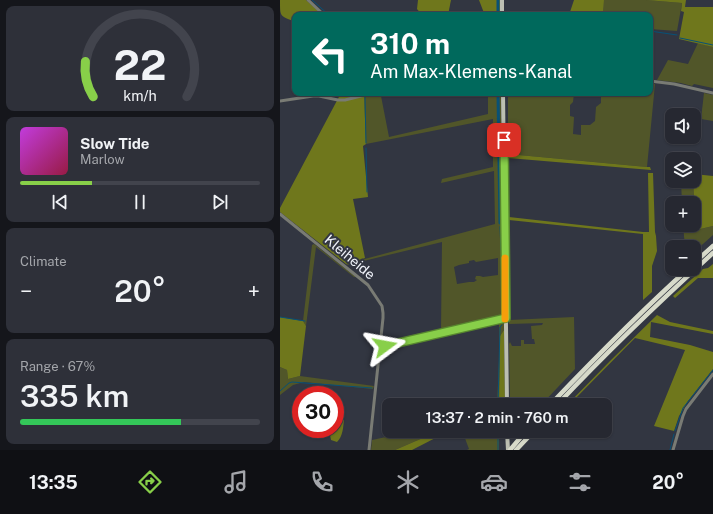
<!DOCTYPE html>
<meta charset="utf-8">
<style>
body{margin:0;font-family:"Public Sans",sans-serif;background:#2e3039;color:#f1f3f6;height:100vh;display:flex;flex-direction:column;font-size:15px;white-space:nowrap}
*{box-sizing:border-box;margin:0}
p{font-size:13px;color:#a4a6ab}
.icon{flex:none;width:22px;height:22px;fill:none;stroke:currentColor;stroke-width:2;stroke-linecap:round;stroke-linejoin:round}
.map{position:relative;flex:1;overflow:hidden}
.details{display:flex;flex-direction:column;gap:6px;padding:6px;background:#15161b;width:280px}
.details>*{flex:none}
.banner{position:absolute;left:12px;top:12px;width:361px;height:84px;border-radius:8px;box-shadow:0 1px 3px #0004,0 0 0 1px #42444d;background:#00695c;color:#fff;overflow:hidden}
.buttons{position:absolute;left:385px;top:108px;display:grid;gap:8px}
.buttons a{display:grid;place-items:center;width:36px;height:36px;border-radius:8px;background:#262831;box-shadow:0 1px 3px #0004,0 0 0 1px #42444d;font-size:20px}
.speed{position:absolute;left:12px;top:386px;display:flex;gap:8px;font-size:20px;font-weight:700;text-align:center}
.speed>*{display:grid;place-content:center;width:52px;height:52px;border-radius:50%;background:#262831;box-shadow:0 1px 3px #0004,0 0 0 1px #42444d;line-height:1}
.speed .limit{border:6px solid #d22;background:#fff;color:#111}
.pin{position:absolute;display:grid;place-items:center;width:34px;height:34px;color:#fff;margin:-17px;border-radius:8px;box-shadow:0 2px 6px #0006}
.me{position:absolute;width:44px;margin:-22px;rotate:77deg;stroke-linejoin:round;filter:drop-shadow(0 0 3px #0008)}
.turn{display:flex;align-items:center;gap:14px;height:84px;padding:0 12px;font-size:18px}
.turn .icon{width:52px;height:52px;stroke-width:2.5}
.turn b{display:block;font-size:28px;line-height:34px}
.big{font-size:30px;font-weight:600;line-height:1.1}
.details .tile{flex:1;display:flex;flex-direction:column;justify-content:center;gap:6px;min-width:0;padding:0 14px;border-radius:8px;background:#2e3039}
.details .dial{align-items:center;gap:0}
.dial svg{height:104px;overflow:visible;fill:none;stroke:#42444d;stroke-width:7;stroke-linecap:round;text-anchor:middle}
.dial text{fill:#f1f3f6;stroke:none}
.song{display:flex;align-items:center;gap:12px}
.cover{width:48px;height:48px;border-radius:6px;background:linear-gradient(135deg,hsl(290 70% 55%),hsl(340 70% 35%))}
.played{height:4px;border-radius:2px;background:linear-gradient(90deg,#88cf49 30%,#42444d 30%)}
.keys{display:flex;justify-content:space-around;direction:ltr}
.heat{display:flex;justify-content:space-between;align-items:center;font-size:22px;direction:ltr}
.charge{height:6px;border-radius:3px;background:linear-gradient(90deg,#34c759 67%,#42444d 0)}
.trip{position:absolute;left:102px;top:398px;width:230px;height:40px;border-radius:8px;background:#262831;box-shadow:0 1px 3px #0004,0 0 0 1px #42444d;font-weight:600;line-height:40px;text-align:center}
.dock{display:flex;height:64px;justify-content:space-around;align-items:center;background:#0f1014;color:#a4a6ab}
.dock .icon{width:28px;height:28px}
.dock .selected{color:#88cf49}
.dock b{font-size:18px;color:#f1f3f6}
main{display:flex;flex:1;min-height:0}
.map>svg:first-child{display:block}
.green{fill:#515629;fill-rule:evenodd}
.forest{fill:#6f771c}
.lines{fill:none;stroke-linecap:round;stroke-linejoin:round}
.stream{stroke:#085176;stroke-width:1}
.canal{stroke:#085176;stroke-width:3}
.minor{stroke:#797b74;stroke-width:3}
.major{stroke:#bcbfb2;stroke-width:4}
.highway{stroke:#d7daca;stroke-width:4.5}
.route-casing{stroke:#58872f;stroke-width:10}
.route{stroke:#88cf49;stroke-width:7}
.slow{stroke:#f59e0b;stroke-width:7}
.labels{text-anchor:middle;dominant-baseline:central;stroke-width:4;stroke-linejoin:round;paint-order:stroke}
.street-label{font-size:14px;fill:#f0f3fa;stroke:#323641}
</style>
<main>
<section class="details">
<div class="tile dial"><svg viewBox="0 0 100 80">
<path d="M14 69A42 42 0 1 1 86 69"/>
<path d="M14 69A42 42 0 0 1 8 42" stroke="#88cf49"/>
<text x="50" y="56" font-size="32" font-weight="700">22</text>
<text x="50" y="72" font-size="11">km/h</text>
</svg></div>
<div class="tile">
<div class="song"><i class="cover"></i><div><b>Slow Tide</b><p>Marlow</p></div></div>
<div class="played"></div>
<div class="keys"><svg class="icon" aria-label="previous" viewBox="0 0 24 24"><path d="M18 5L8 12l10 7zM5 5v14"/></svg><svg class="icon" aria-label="pause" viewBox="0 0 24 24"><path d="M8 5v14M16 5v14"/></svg><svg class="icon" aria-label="next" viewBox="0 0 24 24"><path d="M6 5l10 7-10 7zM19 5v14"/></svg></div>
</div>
<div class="tile"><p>Climate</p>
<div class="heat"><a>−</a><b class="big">20°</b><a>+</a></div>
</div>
<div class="tile"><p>Range · 67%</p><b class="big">335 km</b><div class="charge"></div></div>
</section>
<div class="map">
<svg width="433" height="450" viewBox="0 0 433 450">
<rect width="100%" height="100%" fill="#323641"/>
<g class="green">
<path d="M324,0H366L402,3L397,31L370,29V15H323Z"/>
<path d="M418,43L433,47V88L414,84L412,86L401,83L377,80L388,60L408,64Z"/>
<path d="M370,83L375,84L367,167L228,154V93H294L293,102L290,105V116L294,117L293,134L301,135V125H310L315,121L316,107L321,103V93H370Z"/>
<path d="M97,93H113L101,96L109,137L208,114V93H221L223,240V313L222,316L219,317L161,331L162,242L67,265L66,264L215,224L214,171L161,183L162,179L213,167V119L86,144L84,97L86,95ZM218,258V275L203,277L200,276H196L195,279L197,280L194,282H189L177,284L174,267L179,265L189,263V261L194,260L196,262Z"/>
<path d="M424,93L433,95V121L421,119Z"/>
<path d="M401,181H413L416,230L433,226V235L414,252V247H405L403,225H414V203H402Z"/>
<path d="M34,244L76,277H74L36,247L26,326L23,321L32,245Z"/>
<path d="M294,317L295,369L261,405H230L229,344L230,342L232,346H241V340H244V344H255L254,339H252L251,326L262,325L263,323L229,324V320Z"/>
<path d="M222,322L224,324V330L220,336L219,405H217L219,360V323Z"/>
<path d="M0,367L7,370L8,379L20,376L94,386L93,389L24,382L13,385L0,395Z"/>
<path d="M134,431H159L115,450H91L92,440Z"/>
<path d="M178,431H219V450H187L189,449L183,433H179Z"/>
</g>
<g class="forest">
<path d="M0,0H26L43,15H15V22C0,15 0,18 0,0Z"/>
<path d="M138,0H171L168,15H142L137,9Z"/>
<path d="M199,0H220L221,15H214L204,13Z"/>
<path d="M294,0H324L323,15H289Z"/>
<path d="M366,0H406L405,7H433V47L399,39L404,12L401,11L402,3Z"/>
<path d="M61,93H85H84L86,144L83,146L88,197L73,199L85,258L66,264L0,212V208Z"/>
<path d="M228,154L367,167H370L371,170L228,158Z"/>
<path d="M368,173H373L375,232L376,236L377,251L372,266V292L363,300V234L229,220V217L363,232H369Z"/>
<path d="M414,174L433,176V226L416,230L413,181H414Z"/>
<path d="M433,264V278H418L395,298L393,296L423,269L428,268Z"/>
<path d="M377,315L390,322L433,331V334L371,322L370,337L410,345L433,352V369L408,401L399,416L394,431L374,426L405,350L355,338L289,405H287L330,361Z"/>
<path d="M0,317L23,321L26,326L20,376L8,379L7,370L0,367Z"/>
<path d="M224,330L225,405H219L220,336Z"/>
<path d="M59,418L64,420C63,428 63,436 57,442L51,440L50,435L53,429H55V425Z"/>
<path d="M159,431H169L132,450H115Z"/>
</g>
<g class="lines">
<g class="stream">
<path d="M32,0L49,15"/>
<path d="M370,31L397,35"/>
<path d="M400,38L433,45"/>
<path d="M85,97L86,143"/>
<path d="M86,148L87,192"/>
<path d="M0,317L25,321"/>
<path d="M0,391L9,383L12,382L92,388"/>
<path d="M218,405L220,327L222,325"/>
<path d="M395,431L403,408L433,370"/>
<path d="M218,450V431"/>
<path d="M390,450L394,434"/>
</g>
<g class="canal">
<path d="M218,0V12"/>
<path d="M218,93L220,223"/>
<path d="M221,227L222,250"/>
</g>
<g class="minor">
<path d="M28,0L44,15"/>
<path d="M370,81L394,84L433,93"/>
<path d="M0,101L33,96H39L58,100H65L93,93"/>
<path d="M0,214L88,285L102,306L103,313V318L89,450"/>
<path d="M100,348L226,319"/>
<path d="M393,450L403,416L406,409L433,374"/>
</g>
<g class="major">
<path d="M222,0V15"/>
<path d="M223,93L227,405"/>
<path d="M227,431L228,450"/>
</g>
<g class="highway">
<path d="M414,263L433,246"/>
<path d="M270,405C315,358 360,312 408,269"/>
<path d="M277,405C327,352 379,302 433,253"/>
<path d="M230,450L246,431"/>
<path d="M236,450L254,431"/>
</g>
</g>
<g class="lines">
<defs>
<path id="route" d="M105,346L226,318L224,140"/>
</defs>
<use href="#route" class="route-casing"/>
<use href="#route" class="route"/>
<path class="slow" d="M225,258V319"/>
</g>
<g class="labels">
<g class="street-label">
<text transform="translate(70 257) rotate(40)">Kleiheide</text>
</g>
</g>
</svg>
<div class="buttons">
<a><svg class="icon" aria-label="sound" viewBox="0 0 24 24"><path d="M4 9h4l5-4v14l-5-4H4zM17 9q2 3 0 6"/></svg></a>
<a><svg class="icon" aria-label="layers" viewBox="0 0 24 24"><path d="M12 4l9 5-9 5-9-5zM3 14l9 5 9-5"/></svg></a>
<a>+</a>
<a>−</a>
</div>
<div class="speed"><div class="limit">30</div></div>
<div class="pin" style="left:224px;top:140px;background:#d93025"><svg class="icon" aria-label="arrive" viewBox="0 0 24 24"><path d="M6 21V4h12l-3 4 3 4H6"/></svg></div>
<svg class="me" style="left:105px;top:346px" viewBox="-20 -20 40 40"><path d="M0-17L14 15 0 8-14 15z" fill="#88cf49" stroke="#fff" stroke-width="4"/></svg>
<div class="trip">13:37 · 2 min · 760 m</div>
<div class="banner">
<div class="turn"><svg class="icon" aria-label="left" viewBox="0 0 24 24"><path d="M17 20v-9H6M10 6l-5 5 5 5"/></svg><div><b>310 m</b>Am Max-Klemens-Kanal</div></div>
</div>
</div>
</main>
<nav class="dock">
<b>13:35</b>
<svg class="icon selected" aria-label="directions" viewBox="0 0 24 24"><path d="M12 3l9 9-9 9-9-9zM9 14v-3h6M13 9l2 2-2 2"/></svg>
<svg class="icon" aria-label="music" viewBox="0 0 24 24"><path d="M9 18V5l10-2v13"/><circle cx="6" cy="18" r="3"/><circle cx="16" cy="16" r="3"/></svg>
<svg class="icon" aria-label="phone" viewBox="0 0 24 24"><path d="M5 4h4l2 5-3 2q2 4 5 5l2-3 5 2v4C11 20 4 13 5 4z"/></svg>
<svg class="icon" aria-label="climate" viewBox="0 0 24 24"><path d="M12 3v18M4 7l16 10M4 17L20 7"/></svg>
<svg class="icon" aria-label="car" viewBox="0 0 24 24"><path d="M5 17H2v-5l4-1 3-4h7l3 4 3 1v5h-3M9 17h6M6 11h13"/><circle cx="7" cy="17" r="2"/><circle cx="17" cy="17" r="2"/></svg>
<svg class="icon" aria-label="filters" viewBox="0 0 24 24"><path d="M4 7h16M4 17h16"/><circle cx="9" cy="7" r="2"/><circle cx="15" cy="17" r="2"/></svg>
<b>20°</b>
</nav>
